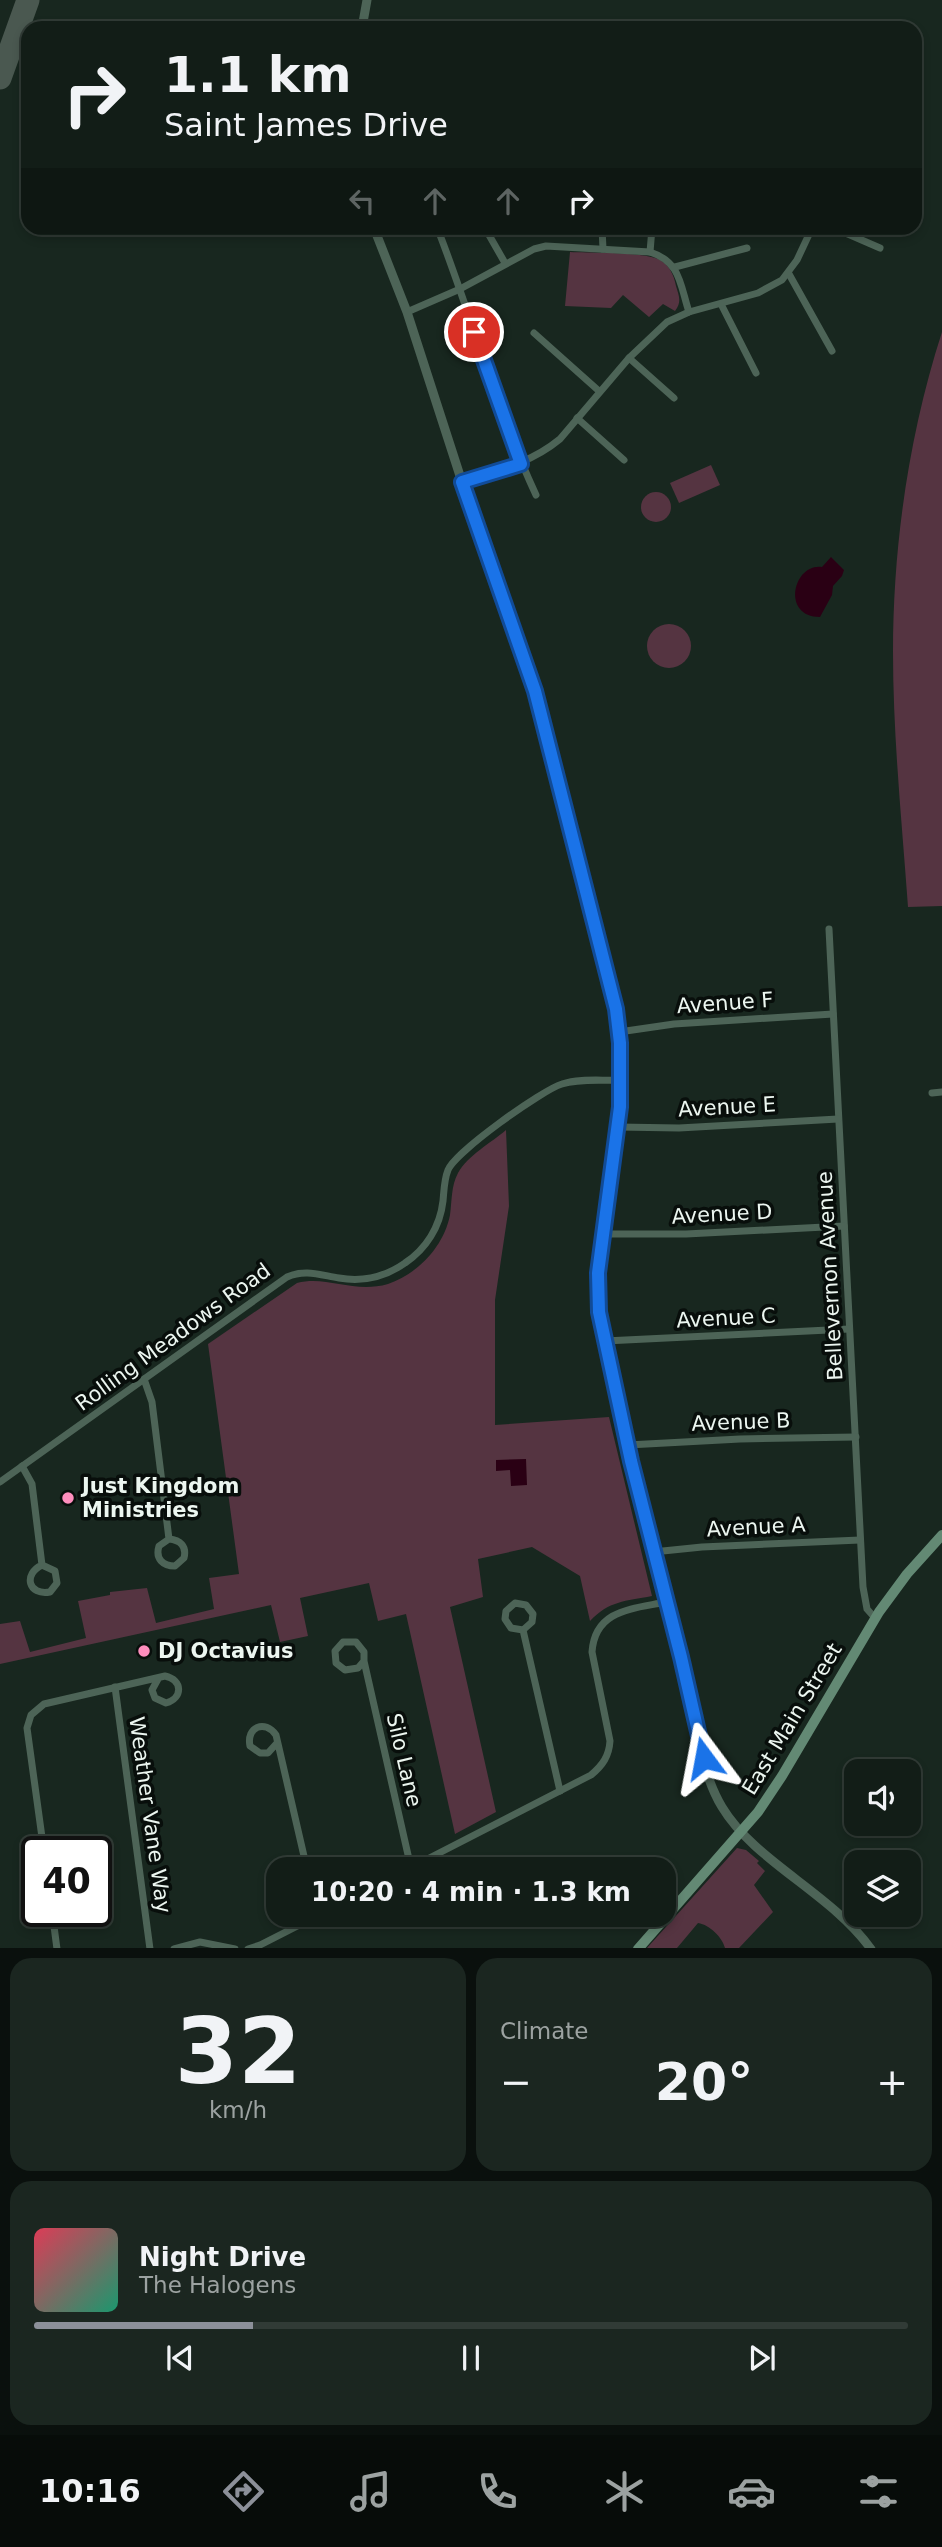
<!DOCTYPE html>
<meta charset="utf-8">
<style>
body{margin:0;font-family:"DejaVu Sans",sans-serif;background:#1b2620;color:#f1f3f6;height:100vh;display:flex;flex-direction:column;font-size:26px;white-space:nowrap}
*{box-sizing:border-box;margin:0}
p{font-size:23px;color:#9ca2a1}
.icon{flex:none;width:38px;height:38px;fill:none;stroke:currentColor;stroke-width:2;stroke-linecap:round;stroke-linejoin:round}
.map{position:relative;height:1948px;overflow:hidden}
.side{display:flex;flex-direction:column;gap:10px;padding:10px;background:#0a100d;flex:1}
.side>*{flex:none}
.top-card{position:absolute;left:21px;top:21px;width:901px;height:214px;border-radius:21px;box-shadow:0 4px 10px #0003,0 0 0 2px #313b36;background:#121d17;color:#f1f3f6;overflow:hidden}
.fabs{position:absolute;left:844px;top:1759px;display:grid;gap:14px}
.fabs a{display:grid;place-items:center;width:77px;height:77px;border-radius:14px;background:#121d17;box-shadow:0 4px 10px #0003,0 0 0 2px #313b36;font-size:35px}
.speed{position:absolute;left:21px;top:1836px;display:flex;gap:14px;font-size:35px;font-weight:700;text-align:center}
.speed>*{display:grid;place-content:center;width:91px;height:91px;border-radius:50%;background:#121d17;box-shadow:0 4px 10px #0003,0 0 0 2px #313b36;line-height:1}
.speed .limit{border:4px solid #111;border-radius:10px;background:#fff;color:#111}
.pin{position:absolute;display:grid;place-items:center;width:60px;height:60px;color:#fff;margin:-30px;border:4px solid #fff;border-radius:50%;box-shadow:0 2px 7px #0007}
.me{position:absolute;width:77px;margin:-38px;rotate:347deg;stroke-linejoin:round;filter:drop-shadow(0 0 5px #0008)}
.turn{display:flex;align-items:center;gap:24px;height:147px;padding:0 28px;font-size:32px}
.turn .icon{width:91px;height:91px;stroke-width:2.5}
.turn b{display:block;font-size:49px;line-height:60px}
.lanes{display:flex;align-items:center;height:66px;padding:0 28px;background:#0003;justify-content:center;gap:35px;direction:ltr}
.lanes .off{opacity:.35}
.big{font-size:52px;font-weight:700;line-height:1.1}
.side .tile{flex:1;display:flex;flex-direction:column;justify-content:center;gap:10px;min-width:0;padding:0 24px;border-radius:21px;background:#1b2620}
.side .dial{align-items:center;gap:0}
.dial b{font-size:91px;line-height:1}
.song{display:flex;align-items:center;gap:21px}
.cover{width:84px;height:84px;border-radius:10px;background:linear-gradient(135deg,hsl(350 70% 55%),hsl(160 70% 35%))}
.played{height:7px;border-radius:4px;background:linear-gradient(90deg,#8c9099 25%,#313b36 25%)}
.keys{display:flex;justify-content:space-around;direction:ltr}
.heat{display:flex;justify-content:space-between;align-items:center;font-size:38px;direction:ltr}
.side .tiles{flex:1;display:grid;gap:10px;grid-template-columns:1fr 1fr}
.tile:last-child{grid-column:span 2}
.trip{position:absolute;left:266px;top:1857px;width:410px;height:70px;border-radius:21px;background:#121d17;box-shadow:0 4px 10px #0003,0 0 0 2px #313b36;font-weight:700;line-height:70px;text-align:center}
.tabs{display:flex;height:112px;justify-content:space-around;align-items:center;background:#070c09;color:#9ca2a1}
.tabs .icon{width:49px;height:49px}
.tabs .current{color:#8c9099}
.tabs b{font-size:32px;color:#f1f3f6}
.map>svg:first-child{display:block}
.green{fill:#553441}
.water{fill:#2a0014}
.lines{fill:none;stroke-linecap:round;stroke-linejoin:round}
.taxiway{stroke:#4a5850;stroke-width:23}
.minor{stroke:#4d6457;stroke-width:7}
.tertiary{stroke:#4d6457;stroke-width:9}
.secondary{stroke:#638974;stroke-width:10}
.route-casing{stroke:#114b97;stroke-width:18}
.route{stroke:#1a73e8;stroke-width:12}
.poi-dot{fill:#fe8ebd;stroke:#080e0b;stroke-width:2.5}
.labels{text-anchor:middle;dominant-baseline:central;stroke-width:7;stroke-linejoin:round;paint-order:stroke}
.street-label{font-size:21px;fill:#ecf6f0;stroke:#080e0b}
.poi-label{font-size:21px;font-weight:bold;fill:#ecf6f0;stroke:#080e0b;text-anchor:start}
</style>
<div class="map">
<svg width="942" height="1949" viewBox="0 0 942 1949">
<rect width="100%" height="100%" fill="#18271f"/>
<g class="green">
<path d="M570,252C592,253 640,252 658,259C669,264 674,275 676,286C679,296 682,302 675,311L663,304L649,317L623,295L611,308L565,306Z"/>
<path d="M942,332V906L908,907C902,823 893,737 893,652C893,545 909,434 942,332Z"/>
<path d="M711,465L720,485L679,503L670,483Z"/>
<circle cx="656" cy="507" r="15"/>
<circle cx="669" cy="646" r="22"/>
<path d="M506,1130L509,1206L495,1300V1425L609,1417L652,1596C625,1601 609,1601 590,1621L580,1576L532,1547L478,1559L483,1597L450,1607L496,1812L455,1834L406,1614L378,1621L369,1583L300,1598L308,1636L280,1642L271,1605L0,1664V1624L20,1621L30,1652L86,1638L78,1601L110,1595V1592L147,1588L156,1623L214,1609L209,1578L239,1574L208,1344L297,1283C327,1275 353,1294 388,1284C418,1274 444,1246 450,1215C452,1201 451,1186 458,1173C468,1155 491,1143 506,1130Z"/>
<path d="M737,1848L746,1850L759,1861L757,1863L765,1871L754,1885L773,1912L739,1948H725C722,1937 710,1925 698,1923L677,1948H647Z"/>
</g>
<g class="water">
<path d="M831,557L844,570L842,576L833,586L832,595L820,617C781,617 793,563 822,567Z"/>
<path d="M526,1459L527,1485L511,1486L510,1470L496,1471V1460Z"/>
</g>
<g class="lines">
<path class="taxiway" d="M0,78L28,0"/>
<g class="minor">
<path d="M485,228L505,263"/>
<path d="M602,228L603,249"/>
<path d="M834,228L880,248"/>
<path d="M440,235C473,321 497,411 536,495"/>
<path d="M650,252L652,228"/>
<path d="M675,267L747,248"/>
<path d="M789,274L832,351"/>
<path d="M721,304L756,373"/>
<path d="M407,312L460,289L534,249L546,246L650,252C681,262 680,285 689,312"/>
<path d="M534,333L599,391"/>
<path d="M629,358L674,398"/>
<path d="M577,418L624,460"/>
<path d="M462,482C497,471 531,463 560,439L629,358L667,322L689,312L758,293L782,280L797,260L812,228"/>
<path d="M829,929L863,1587L867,1609L875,1618"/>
<path d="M619,1032L674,1024L833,1014"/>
<path d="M932,1093L942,1092"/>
<path d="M618,1127L679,1128L838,1119"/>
<path d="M603,1234H686L844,1226"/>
<path d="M605,1341L849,1329"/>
<path d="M144,1379L152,1402L169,1539L159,1546C155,1559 163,1566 175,1566L184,1558C187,1546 180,1540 169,1539"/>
<path d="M628,1445L740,1439L856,1437"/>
<path d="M22,1466L32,1484L42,1565C23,1574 28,1596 50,1592L57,1583L55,1571L42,1565"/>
<path d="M0,1482L287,1277C305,1269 320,1275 339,1278C362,1282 385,1277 405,1263C426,1249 440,1227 443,1201C444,1191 444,1180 448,1170C455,1152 542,1090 562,1084C580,1078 602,1081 621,1080"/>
<path d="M653,1552L702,1547L860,1540"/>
<path d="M523,1630L532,1622L533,1614L526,1605L515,1603L506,1611L505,1619L511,1628L523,1630L560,1791"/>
<path d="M364,1661V1652L356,1642H343L335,1651L336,1663L345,1670L358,1668L364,1661L411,1868"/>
<path d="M115,1687L150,1949"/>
<path d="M277,1743L268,1753H260L250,1746C246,1727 265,1719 276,1735L307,1869"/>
<path d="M44,1852L27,1728L31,1715L44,1704L165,1676C183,1680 183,1698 166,1703L155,1698L152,1690L158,1679"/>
<path d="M408,1869L591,1775C603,1765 609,1756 610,1741L592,1652C595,1609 633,1609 666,1602"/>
<path d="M52,1911L57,1949"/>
<path d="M174,1949L200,1942L235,1949"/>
<path d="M248,1949L260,1945L321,1914"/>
</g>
<g class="tertiary">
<path d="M362,28L367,0"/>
<path d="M374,228L407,312L462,482L535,691L616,1009C624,1072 618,1131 609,1194C604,1225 597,1256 598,1288C598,1328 611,1368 619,1408C638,1490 660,1572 680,1654C691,1699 698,1768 722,1807C755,1862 831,1893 871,1949"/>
</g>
<path class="secondary" d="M638,1949L758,1812L782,1776L879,1612L907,1574L942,1535"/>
</g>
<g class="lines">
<defs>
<path id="route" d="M474,332L521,464L462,482L535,691L616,1009L620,1043V1107L598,1273L599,1312L631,1461L681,1657L704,1758"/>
</defs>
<use href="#route" class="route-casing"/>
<use href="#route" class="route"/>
</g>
<g class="poi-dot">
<circle cx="68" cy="1498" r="7"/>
<circle cx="144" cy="1651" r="7"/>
</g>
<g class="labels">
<g class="street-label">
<text transform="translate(725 1003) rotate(-4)">Avenue F</text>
<text transform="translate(727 1107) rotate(-3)">Avenue E</text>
<text transform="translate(722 1214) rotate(-3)">Avenue D</text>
<text transform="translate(830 1276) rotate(-93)">Bellevernon Avenue</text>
<text transform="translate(726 1318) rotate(-3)">Avenue C</text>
<text transform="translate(173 1337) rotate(-36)">Rolling Meadows Road</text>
<text transform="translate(741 1422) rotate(-2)">Avenue B</text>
<text transform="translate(756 1527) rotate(-3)">Avenue A</text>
<text transform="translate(792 1719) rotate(-59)">East Main Street</text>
<text transform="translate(404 1760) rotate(77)">Silo Lane</text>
<text transform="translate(150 1815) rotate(82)">Weather Vane Way</text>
</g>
<g class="poi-label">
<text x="82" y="1486">Just Kingdom<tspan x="82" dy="24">Ministries</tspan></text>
<text x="158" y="1651">DJ Octavius</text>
</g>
</g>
</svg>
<div class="fabs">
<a><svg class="icon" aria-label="sound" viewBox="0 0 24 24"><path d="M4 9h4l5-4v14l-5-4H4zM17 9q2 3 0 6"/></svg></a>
<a><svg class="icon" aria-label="layers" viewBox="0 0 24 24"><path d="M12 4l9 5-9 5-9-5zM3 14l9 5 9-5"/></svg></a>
</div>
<div class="speed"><div class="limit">40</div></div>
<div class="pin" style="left:474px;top:332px;background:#d93025"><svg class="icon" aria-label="arrive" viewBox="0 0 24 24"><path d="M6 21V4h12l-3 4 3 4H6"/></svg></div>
<svg class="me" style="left:704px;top:1758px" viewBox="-20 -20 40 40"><path d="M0-17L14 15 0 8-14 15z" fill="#1a73e8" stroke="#fff" stroke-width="4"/></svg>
<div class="trip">10:20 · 4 min · 1.3 km</div>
<div class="top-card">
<div class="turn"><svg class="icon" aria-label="right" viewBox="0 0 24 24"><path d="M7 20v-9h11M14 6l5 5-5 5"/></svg><div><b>1.1 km</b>Saint James Drive</div></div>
<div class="lanes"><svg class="icon off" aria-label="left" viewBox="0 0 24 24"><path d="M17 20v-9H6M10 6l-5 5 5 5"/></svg><svg class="icon off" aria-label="ahead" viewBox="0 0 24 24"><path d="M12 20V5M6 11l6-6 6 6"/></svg><svg class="icon off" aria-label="ahead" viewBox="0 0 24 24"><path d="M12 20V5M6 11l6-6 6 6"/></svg><svg class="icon" aria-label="right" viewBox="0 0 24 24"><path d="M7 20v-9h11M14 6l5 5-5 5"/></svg></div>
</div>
</div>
<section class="side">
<div class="tiles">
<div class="tile dial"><b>32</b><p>km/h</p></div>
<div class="tile"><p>Climate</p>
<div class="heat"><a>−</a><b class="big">20°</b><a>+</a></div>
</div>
<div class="tile">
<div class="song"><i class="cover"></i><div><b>Night Drive</b><p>The Halogens</p></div></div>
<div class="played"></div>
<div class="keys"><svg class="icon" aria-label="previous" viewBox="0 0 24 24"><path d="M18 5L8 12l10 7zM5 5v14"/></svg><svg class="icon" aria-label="pause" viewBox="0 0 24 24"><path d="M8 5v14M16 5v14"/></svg><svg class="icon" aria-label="next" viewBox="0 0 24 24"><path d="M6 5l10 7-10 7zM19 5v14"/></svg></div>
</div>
</div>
</section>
<nav class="tabs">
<b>10:16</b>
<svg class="icon current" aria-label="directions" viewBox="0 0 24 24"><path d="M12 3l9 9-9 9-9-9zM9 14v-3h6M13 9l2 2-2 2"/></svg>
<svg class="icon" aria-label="music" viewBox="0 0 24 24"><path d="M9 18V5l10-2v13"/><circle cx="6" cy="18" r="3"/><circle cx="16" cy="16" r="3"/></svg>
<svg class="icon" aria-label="phone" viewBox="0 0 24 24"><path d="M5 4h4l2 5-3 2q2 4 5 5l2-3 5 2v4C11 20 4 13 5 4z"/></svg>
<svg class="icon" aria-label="climate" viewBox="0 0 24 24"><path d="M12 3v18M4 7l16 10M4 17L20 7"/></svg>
<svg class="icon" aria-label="car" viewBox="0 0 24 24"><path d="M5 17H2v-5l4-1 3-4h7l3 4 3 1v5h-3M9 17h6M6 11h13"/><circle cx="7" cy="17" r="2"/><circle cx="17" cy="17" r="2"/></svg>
<svg class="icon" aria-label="filters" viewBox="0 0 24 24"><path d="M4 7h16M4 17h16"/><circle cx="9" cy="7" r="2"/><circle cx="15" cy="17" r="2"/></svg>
</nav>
